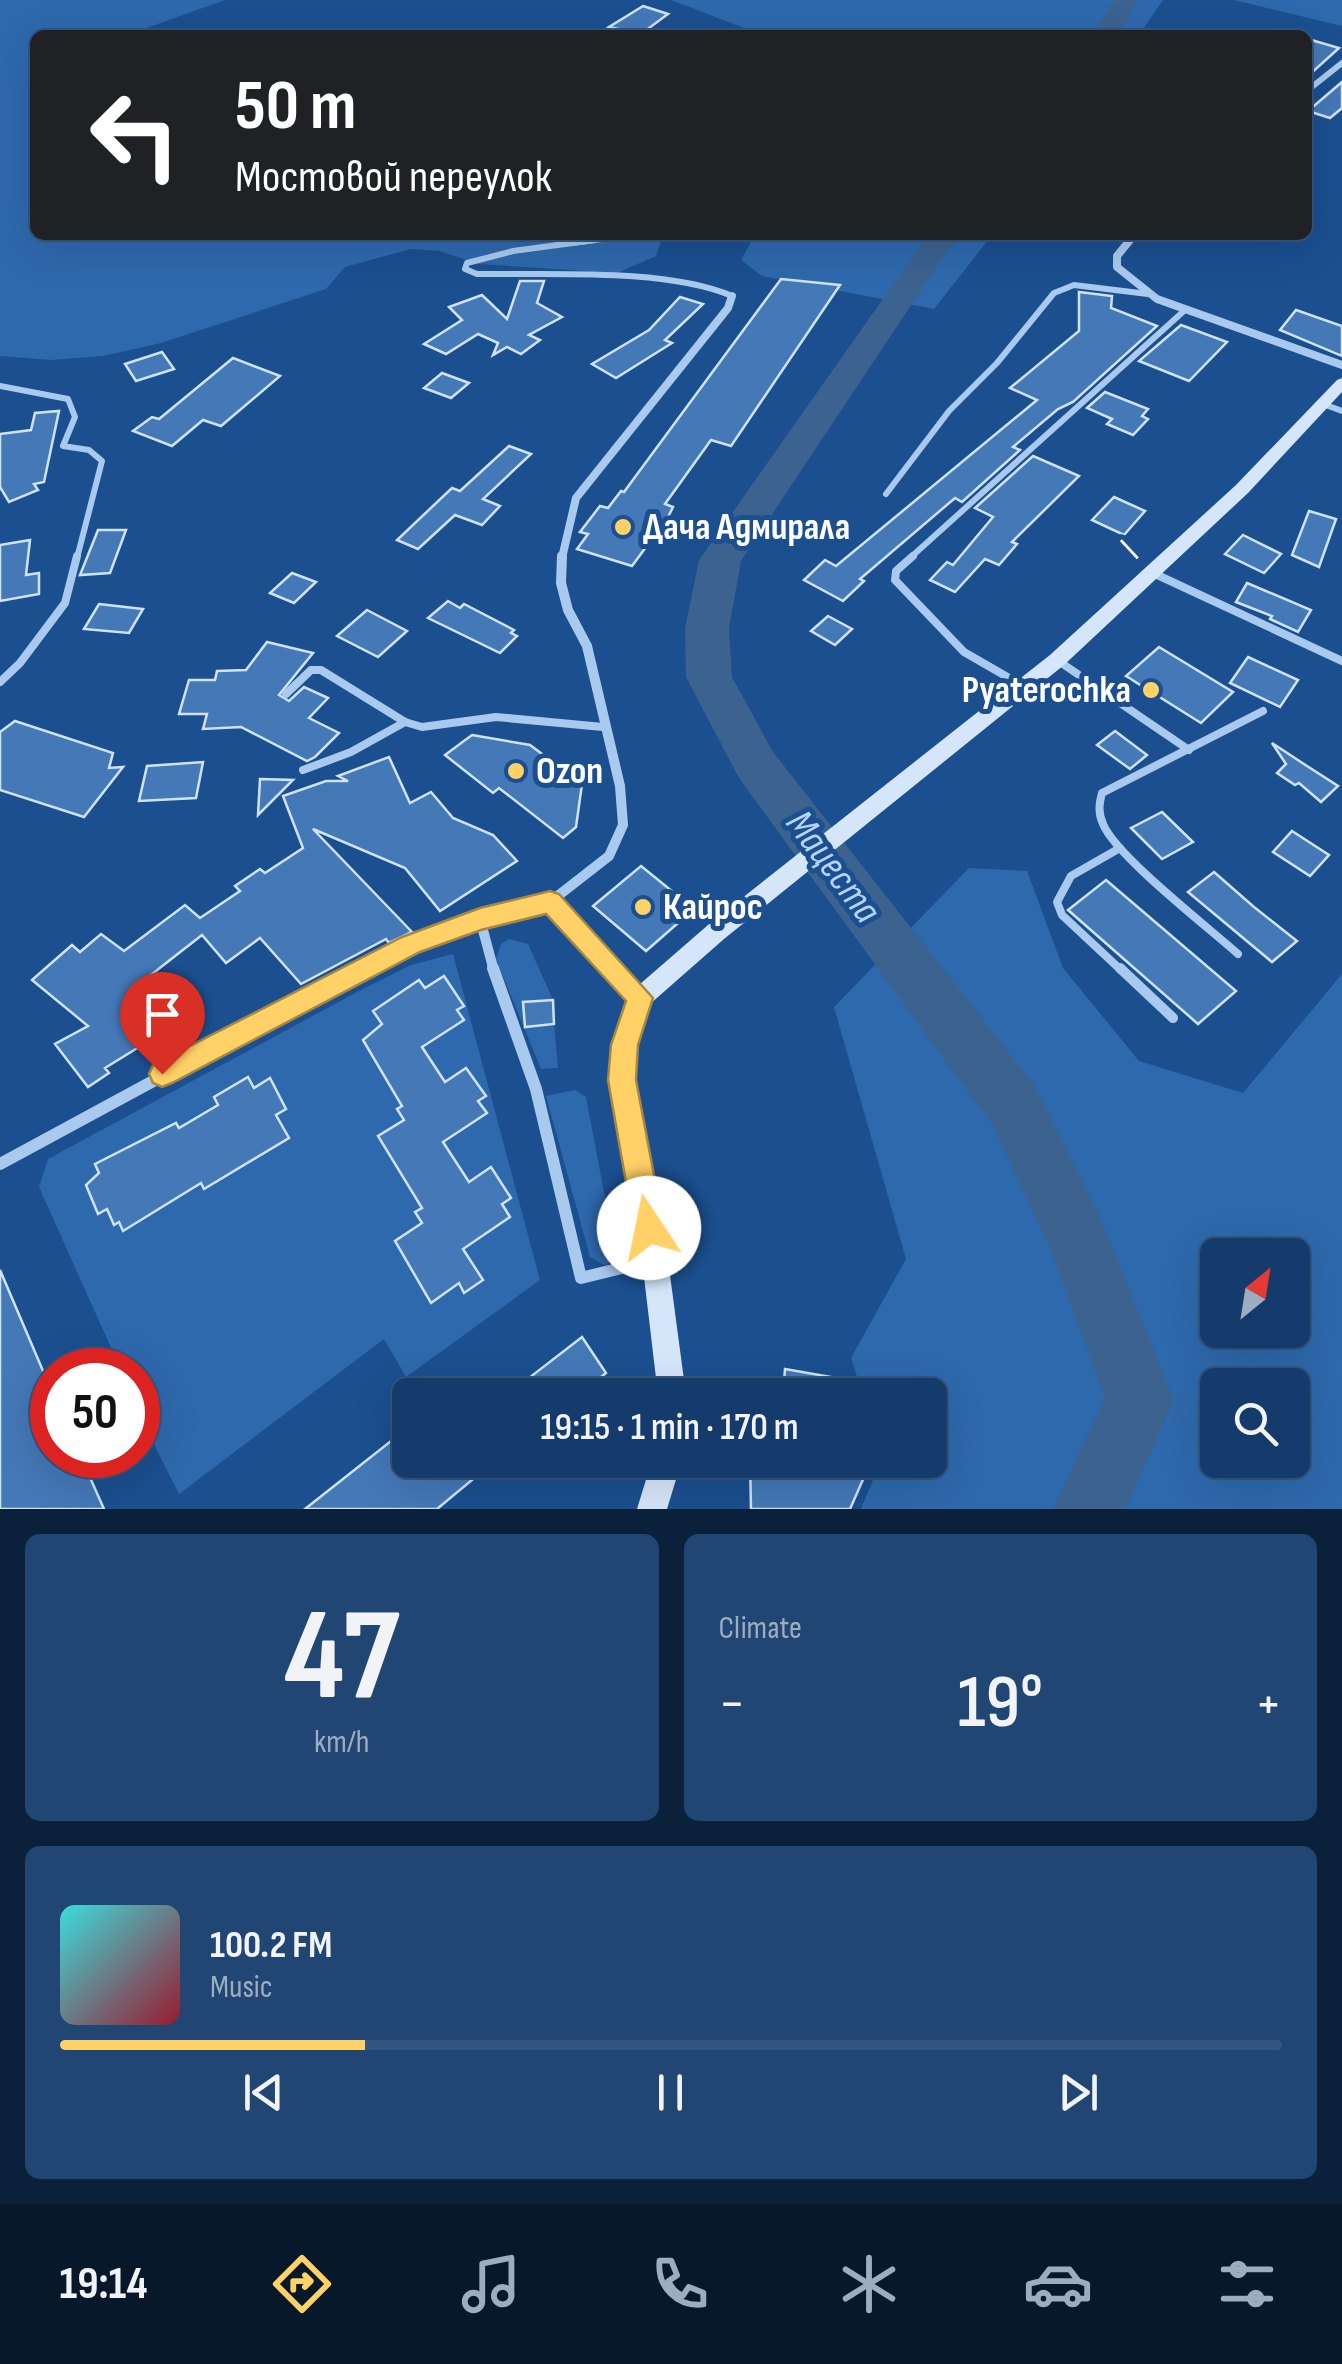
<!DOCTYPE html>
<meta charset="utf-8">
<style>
body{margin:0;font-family:"Sofia Sans Condensed",sans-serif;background:#214673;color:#f1f3f6;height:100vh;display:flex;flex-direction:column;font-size:38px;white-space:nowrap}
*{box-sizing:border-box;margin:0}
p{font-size:32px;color:#9dadc1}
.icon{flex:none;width:55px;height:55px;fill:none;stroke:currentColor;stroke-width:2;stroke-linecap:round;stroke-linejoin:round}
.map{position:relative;height:1509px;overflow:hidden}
.side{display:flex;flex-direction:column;gap:25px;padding:25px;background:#0b203b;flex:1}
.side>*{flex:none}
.guide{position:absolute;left:30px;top:30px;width:1282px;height:210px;border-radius:15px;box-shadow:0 10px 40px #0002,0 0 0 2px #33557e;background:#202124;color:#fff;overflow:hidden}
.needle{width:65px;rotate:30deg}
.tools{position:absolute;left:1200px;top:1238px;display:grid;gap:20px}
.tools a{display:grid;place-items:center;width:110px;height:110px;border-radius:15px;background:#143b6b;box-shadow:0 10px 40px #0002,0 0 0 2px #33557e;font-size:50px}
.speed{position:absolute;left:30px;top:1348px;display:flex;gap:20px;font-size:50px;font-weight:700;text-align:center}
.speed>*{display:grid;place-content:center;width:130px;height:130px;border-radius:50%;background:#143b6b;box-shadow:0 10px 40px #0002,0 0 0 2px #33557e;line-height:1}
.speed .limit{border:15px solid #d22;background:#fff;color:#111}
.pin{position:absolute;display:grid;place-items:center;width:85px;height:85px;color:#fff;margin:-102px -42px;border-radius:50% 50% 50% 0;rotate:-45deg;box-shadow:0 0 10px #0007}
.pin .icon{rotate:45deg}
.me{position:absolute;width:110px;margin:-55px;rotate:349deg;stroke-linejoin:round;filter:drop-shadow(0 0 8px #0008)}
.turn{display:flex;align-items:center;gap:35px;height:210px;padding:0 40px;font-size:45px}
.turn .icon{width:130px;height:130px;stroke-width:2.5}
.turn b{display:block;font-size:70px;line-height:85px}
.big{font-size:75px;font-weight:600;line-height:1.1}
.side .tile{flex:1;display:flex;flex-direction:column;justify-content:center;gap:15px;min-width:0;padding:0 35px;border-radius:15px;background:#214673}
.side .dial{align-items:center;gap:0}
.dial b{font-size:130px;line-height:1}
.song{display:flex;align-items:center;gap:30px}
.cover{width:120px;height:120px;border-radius:15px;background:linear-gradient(135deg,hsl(180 70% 55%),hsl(350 70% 35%))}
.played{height:10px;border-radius:5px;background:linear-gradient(90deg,#ffd166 25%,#33557e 25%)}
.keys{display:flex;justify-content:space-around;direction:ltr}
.heat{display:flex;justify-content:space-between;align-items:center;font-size:55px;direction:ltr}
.side .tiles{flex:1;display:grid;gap:25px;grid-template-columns:1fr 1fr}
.tile:last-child{grid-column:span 2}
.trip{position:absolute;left:392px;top:1378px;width:555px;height:100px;border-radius:15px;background:#143b6b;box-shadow:0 10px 40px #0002,0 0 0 2px #33557e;font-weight:600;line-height:100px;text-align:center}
.tabs{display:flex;height:160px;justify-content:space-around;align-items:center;background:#08182b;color:#9dadc1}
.tabs .icon{width:70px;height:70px}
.tabs .current{color:#ffd166}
.tabs b{font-size:45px;color:#f1f3f6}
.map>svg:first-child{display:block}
.green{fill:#2e69ad;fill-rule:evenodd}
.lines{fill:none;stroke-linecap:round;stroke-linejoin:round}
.river{fill:#3c6290;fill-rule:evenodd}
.building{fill:#4478b7;stroke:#cfe3fa;stroke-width:2.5}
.lane-far3{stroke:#a9c9ee;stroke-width:5}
.lane-far2{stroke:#a9c9ee;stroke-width:6}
.lane-far1{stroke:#a9c9ee;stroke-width:8}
.lane{stroke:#a9c9ee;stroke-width:10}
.street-far3{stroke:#a9c9ee;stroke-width:6}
.street-far2{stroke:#a9c9ee;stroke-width:8}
.street-far1{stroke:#a9c9ee;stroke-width:10}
.street{stroke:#a9c9ee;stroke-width:12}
.secondary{fill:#d6e6fa;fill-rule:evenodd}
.route{fill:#ffd166;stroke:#a68842;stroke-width:2.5}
.poi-dot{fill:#ffd166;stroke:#1b4f8f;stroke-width:4}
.labels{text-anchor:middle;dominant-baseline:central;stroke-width:10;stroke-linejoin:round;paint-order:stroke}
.poi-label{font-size:38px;font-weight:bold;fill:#fff;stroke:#1b4f8f;text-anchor:start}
.street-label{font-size:38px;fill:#fff;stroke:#1b4f8f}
.water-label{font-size:40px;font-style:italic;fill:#b5d3f5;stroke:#1b4f8f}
</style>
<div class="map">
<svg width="1342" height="1509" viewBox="0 0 1342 1509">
<rect width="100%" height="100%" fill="#1b4f8f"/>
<g class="green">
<path d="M0,0H225L127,35H35V235H663L656,256L617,273L479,264L439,251L411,249L345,267L326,289L161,343L103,356L51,360L0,356Z"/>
<path d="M671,0H1163L1139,35H762Z"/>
<path d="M1234,0H1342V26Z"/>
<path d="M755,235H992L934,309L762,276L741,260Z"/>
<path d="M969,868L1027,871L1063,968L1139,1061L1243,1093L1342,974V1509H861L874,1478L876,1460H930V1395H863L851,1358L906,1259L834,1007ZM1292,1255V1330H1218V1255ZM1292,1385V1460H1218V1385Z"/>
<path d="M509,939L528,944L553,1000L523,1002L524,1026L554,1024L558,1068L541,1069L496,959L501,944Z"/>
<path d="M453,954L540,1280L406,1377L384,1339L179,1494L138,1413V1370H121L39,1187L48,1159L357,992L411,965Z"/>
<path d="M575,1090L586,1097L616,1256L606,1266L590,1257L546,1096Z"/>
</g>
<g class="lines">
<g class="river">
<path d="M1114,0H1138L1119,35H1093Z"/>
<path d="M928,235H962L943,257L741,561L729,628L732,677L773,752L1035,1086L1100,1217L1174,1400L1125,1509H1053L1105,1398L1051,1250L993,1126L739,778L686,677L685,628L699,560Z"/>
</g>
</g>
<g class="building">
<path d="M643,6L668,14L641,34L609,27Z"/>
<path d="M1308,39L1339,48L1308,76Z"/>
<path d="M1342,82V108L1330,118L1308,111Z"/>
<path d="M781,279L840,285L731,446L711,440L665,504L673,507L668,517L632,566L577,549L588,534L580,532L600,506L608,508L621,491L624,492Z"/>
<path d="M520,281H544L537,303L562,317L529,335L540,340L521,354L507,347L493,355L498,343L478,334L446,354L424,344L462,320L449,307L482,295L507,319Z"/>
<path d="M1079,292L1112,296L1111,308L1157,326L1073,402L1058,409L1013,447L1020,450L962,502L955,498L860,579L864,581L843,601L804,580L825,560L836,566L1037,400L1010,388L1079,331Z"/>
<path d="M680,297L703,304L665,340L672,343L616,378L592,364L649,330Z"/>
<path d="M1296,310L1342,326V356L1280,330Z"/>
<path d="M1181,325L1227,342L1189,381L1139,361Z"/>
<path d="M162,352L174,369L136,381L125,364Z"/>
<path d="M233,358L280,376L221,426L203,420L172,446L133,431L152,417L159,419Z"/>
<path d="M442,373L469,383L451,398L424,388Z"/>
<path d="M1105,392L1148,409L1142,416L1148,419L1133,435L1107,424L1112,419L1087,408Z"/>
<path d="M59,411L44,482L34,484L38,490L9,502L0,487V434L31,430L35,413Z"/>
<path d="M509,446L531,454L483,499L500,506L482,525L455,515L418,549L397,540L452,488L460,491Z"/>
<path d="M1033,456L1079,476L1012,542L1017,544L999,565L985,559L955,592L930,580L947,562L953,565L993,517L975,508Z"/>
<path d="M1114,497L1145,511L1124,535L1092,520Z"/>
<path d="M1309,511L1336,519L1319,567L1292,555Z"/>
<path d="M98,530H126L110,573L80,575Z"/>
<path d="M1243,535L1281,554L1264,573L1225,554Z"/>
<path d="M30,540L26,575L39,573V594L0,601V545Z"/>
<path d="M292,573L316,582L294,603L270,593Z"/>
<path d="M1247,583L1311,610L1298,632L1270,619L1272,616L1236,602Z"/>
<path d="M448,601L460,608L464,604L514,630L511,633L517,636L500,653L428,618Z"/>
<path d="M99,604L143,609L129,633L84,629Z"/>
<path d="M367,610L407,631L378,657L337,636Z"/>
<path d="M828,616L852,629L835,645L811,631Z"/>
<path d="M267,642L313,653L279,695L289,701L304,687L328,698L309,718L339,733L315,757L307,761L241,727L203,729L207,714H179L189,680H215L217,671L246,670Z"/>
<path d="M1159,647L1233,692L1201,723L1126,676Z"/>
<path d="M1248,657L1298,680L1280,707L1230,683Z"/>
<path d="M15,721L113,753L109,768L123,767L84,817L0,790V732Z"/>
<path d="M1115,731L1147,755L1130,769L1097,745Z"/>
<path d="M472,735L530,745L582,784L576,827L563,838L499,788L493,793L445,755Z"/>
<path d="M1272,743L1307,766L1338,786L1321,802L1299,783L1295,785L1277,773L1286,764Z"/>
<path d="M389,757L410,803L431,792L453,818L493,835L517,861L440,911L405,868L313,829L412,932L389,943L386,939L301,984L260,938L226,963L202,935L147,978L164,989L181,1021L105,1068L109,1073L88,1087L55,1044L88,1026L32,980L72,945L80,952L101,934L124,951L185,905L200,918L240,891L235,886L260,869L265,873L303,848L283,796L326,781H348L338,776Z"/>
<path d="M203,762L196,798L139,801L147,766Z"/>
<path d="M260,779L293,780L258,815Z"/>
<path d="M1162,812L1193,842L1162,859L1131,828Z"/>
<path d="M1292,831L1329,855L1310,876L1273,852Z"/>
<path d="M641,866L694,909L646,951L593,906Z"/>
<path d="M1214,872L1254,907L1297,941L1272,962L1188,892Z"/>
<path d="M1106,880L1236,991L1198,1024L1068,910Z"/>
<path d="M444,976L464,1006L457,1010L464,1020L422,1047L445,1082L466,1068L486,1096L478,1101L487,1113L443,1142L469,1182L491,1167L511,1198L502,1204L510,1217L463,1249L483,1280L464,1293L459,1283L431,1303L395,1241L422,1223L415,1212L422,1208L378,1136L404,1120L397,1109L402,1106L363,1040L382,1024L373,1011L419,980L425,988Z"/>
<path d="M553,1000L554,1024L525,1027L523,1002Z"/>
<path d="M248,1077L254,1088L270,1078L286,1109L276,1115L289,1138L204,1189L201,1183L123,1231L119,1222L114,1225L107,1209L98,1214L86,1185L99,1173L95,1164L176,1123L179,1128L218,1105L214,1097Z"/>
<path d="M0,1270L52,1392V1455H80L104,1509H0Z"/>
<path d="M582,1337L606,1373L579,1395H507Z"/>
<path d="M785,1369L831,1377L830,1395H783Z"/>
<path d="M410,1426V1460H496L437,1509H305Z"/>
<path d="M750,1460H827L826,1468L865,1475L850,1509H751Z"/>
</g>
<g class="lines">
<g class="lane-far3">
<path d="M732,31L741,35"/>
<path d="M576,243L635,235"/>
</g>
<g class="lane-far2">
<path d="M595,240L513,251L467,263L465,269L477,274C550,275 667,268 732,296"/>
<path d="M0,386L68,399L75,417L63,446L89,450L102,461L77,558"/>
<path d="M1323,404L1342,411"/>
<path d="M886,494L949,411L997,363L1054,293L1074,285L1148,294"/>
<path d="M910,558L1185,310"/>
</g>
<g class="lane-far1">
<path d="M913,556L896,571L895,580L964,652L1023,686"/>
<path d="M1153,573L1342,661"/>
<path d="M1057,660L1189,750"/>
<path d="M0,682L20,663L65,603L77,556"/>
<path d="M286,694L311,670H321L405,722L422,727L496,717L603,727"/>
<path d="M303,770L351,752L405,722"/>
<path d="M1120,848L1071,876L1057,902L1062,915L1122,971"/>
<path d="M1238,954C1208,927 1116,856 1103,824C1098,813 1099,804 1102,793L1263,711"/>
</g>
<path class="lane" d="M1120,968L1173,1018"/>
<g class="street-far3">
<path d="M1308,90L1342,63"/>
<path d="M1128,243L1134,235"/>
</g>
<g class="street-far2">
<path d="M1130,240L1117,256V267L1157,299L1342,365"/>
<path d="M562,558L576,498L728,308L732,296"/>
</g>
<g class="street-far1">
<path d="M550,902L615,971"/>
<path d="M480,919L494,971"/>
<path d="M357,971L480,919L550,902L609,856L623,825L620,786L587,646L568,610L561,583L562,556"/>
</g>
<g class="street">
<path d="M493,968L536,1089L581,1278L654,1260"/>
<path d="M612,968L640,998"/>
<path d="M0,1164L362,968"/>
</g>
<g class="secondary">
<path d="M1342,378V392L1248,493L1064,665L724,939L650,1004L637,1045L634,1080L668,1260L686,1395H658L642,1260L610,1080L613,1045L632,991L708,925L1050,655L1236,485L1337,380Z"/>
<path d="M652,1460H682L667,1509H637Z"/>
</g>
</g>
<path class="route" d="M550,891L559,894L653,998L638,1045L636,1080L664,1228L659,1239L649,1243L638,1239L634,1228L608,1080L611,1045L626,1001L546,914L481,930L420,952L172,1083L162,1087L153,1083L149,1074L153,1065L402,937L480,908Z"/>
<g class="poi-dot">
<circle cx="623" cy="527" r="10"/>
<circle cx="1151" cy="690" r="10"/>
<circle cx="516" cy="771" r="10"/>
<circle cx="643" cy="907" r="10"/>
</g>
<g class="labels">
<g class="poi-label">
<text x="643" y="527">Дача Адмирала</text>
<text x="1131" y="690" text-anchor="end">Pyaterochka</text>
<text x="536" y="771">Ozon</text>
<text x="663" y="907">Кайрос</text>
</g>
<g class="street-label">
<text transform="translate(1130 550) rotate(-43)">I</text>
</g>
<g class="water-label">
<text transform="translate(833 867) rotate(53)">Мацеста</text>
</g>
</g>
</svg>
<div class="tools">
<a><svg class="needle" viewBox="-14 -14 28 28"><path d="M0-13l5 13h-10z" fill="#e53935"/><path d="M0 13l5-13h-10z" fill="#9dadc1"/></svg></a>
<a><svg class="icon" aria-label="search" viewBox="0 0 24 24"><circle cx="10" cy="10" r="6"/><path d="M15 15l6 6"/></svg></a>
</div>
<div class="speed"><div class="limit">50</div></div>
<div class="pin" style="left:162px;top:1074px;background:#d93025"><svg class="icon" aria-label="arrive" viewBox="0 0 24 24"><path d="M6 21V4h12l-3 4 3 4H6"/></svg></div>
<svg class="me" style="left:649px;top:1228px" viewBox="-20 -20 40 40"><circle r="19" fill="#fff"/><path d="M0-13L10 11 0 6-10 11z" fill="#ffd166"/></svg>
<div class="trip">19:15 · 1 min · 170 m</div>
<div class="guide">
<div class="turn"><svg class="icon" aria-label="left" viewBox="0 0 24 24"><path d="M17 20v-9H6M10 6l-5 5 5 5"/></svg><div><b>50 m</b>Мостовой переулок</div></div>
</div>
</div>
<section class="side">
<div class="tiles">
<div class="tile dial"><b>47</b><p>km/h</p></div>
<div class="tile"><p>Climate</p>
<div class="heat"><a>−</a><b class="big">19°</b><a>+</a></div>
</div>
<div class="tile">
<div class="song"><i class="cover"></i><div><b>100.2 FM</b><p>Music</p></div></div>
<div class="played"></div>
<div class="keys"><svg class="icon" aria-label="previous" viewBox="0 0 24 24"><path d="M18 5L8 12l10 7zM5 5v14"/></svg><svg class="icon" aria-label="pause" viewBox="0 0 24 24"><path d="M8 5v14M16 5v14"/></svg><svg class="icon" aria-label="next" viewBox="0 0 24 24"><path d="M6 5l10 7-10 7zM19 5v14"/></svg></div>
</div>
</div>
</section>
<nav class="tabs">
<b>19:14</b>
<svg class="icon current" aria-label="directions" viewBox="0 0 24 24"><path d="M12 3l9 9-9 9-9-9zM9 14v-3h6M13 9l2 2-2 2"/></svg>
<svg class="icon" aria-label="music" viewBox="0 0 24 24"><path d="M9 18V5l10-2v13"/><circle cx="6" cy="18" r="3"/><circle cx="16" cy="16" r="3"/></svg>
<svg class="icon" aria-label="phone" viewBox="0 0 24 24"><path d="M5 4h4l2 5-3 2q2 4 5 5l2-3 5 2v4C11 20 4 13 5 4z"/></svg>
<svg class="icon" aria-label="climate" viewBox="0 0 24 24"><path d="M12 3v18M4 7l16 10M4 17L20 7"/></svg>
<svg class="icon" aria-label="car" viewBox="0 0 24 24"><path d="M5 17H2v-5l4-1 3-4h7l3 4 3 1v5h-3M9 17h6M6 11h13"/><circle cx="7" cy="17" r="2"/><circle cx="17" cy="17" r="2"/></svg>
<svg class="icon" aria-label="filters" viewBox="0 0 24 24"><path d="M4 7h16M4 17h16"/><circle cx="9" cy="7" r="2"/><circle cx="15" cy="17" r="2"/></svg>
</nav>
